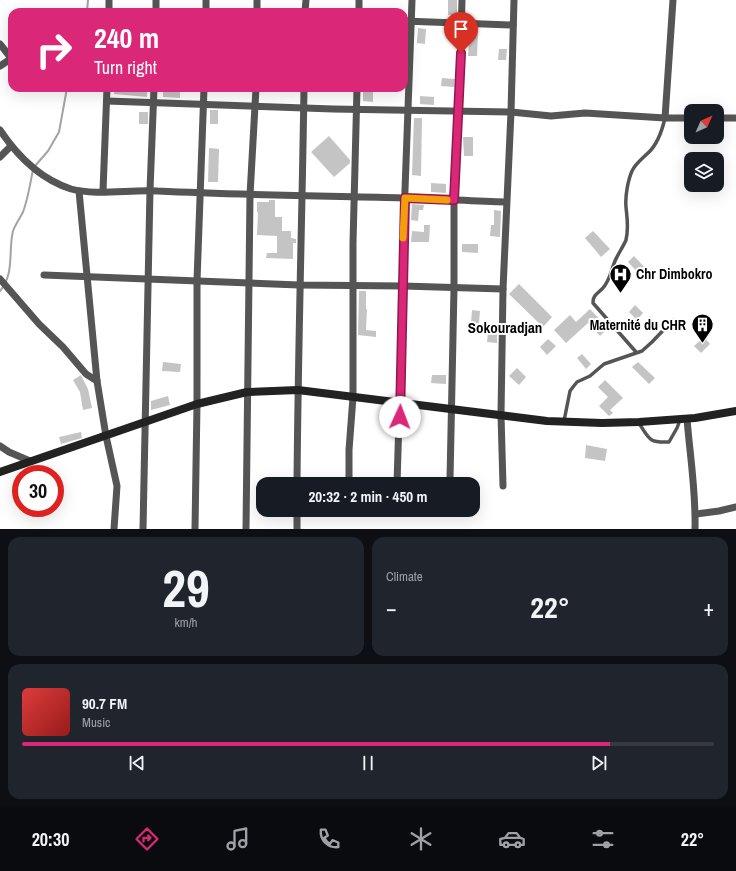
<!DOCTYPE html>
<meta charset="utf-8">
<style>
body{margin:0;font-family:"Archivo Narrow",sans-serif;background:#20242c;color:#f1f3f6;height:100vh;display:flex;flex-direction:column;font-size:15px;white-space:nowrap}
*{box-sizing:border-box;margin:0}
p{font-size:13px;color:#9ea1a6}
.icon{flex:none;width:22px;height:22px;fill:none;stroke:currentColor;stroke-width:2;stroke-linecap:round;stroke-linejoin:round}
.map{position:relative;height:529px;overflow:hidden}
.details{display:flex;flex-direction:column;gap:8px;padding:8px;background:#0d0f14;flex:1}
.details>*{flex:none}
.top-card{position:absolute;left:8px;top:8px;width:400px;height:84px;border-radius:12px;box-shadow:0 4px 16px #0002;background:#db2777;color:#fff;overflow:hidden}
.needle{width:26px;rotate:45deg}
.buttons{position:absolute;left:684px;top:104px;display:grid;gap:8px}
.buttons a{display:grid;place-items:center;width:40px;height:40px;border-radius:8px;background:#171b24;box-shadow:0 4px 16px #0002;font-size:20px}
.speed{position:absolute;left:12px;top:465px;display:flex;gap:8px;font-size:20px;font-weight:700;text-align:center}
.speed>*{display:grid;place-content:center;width:52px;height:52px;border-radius:50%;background:#171b24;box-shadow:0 4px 16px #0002;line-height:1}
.speed .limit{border:6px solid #d22;background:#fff;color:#111}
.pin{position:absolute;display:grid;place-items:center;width:34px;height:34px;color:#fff;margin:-41px -17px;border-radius:50% 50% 50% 0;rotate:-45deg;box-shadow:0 0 4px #0007}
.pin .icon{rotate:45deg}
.me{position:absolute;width:44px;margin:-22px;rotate:2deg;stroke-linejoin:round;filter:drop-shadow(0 0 3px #0008)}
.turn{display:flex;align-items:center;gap:14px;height:84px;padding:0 20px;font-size:18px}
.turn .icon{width:52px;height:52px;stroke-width:2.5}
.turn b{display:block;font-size:28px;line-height:34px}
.big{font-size:30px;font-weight:700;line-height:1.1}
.details .widget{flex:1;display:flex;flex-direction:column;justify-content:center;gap:6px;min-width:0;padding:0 14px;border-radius:12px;background:#20242c}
.details .dial{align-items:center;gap:0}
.dial b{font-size:52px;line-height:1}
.song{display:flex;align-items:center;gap:12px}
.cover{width:48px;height:48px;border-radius:6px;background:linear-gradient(135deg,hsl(0 70% 55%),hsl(0 70% 35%))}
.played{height:4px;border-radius:2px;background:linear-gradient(90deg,#db2777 85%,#363941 85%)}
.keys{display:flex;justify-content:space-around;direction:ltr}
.heat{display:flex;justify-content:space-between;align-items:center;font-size:22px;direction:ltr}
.details .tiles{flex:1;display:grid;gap:8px;grid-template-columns:1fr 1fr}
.widget:last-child{grid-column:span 2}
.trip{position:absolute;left:256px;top:477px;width:224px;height:40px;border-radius:12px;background:#171b24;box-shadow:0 4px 16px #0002;font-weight:700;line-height:40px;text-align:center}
.tabs{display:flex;height:64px;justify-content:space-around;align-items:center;background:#090b0e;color:#9ea1a6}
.tabs .icon{width:28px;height:28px}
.tabs .active{color:#db2777}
.tabs b{font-size:18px;color:#f1f3f6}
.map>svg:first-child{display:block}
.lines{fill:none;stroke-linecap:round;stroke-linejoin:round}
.stream{stroke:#a3a3a3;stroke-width:2}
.building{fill:#c4c4c4}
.service{stroke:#555;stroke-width:3.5}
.minor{stroke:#555;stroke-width:7}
.secondary{stroke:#222;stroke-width:8}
.route-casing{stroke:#8e194d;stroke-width:10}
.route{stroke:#db2777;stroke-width:7}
.slow{stroke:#f59e0b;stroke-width:7}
.labels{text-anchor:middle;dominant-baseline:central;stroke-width:4;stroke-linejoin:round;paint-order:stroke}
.poi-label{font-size:14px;font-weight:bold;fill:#000;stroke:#fff;text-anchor:start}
.neighbourhood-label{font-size:15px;font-weight:bold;fill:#000;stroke:#fff}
</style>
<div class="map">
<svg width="736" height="529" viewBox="0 0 736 529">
<rect width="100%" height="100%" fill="#fff"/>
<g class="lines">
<g class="stream">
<path d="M87,12L88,0"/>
<path d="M35,166L48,151L59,132L67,88"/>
<path d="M0,291C15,273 8,251 13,231C15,225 20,218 23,212C28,199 30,184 33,170"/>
</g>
</g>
<g class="building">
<rect x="448" y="0" width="9" height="15"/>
<path d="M418,28L426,29L425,44L417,43Z"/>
<path d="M470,30L478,31L477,56H468Z"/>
<path d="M499,49H507L506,60H498Z"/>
<path d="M442,78L455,79L454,87L441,86Z"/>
<path d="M114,88L147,89V97L114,94Z"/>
<path d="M363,88H373V102L363,101Z"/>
<path d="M163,89L180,90V98L163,97Z"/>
<path d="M420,96L434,97V105L420,104Z"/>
<rect x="210" y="110" width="8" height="14"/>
<rect x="139" y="112" width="9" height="12"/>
<path d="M414,118H422L421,176L412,175Z"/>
<path d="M329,136L350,160V163L334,177L311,152Z"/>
<path d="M463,137H473V156H464Z"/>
<path d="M209,148L219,149L218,182H208Z"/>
<path d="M431,183L446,184V193L431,192Z"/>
<path d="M269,200H275V217H282V231H291V238L296,239V243H293V259L266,258L267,253H277V236L257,235L258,212H257V202H269Z"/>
<path d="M412,204L424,205L423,210H419L418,221L411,220Z"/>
<path d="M494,210L501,211L500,237L490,236L491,225H494Z"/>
<path d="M424,225H430L429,242H411L412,231L424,232Z"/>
<path d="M593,231L610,249L601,257L585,238Z"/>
<path d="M462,244H478V253L462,252Z"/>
<path d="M634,256L646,269L640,275L628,262Z"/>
<path d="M519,284L552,317L543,327L509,294Z"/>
<path d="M359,291H366V309H367L366,330L376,331V337L358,335Z"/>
<path d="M635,305L643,313L637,320L629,312Z"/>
<path d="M590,309L608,328L600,336L588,323L566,343L554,330L570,315L576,322Z"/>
<path d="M472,310L480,311L479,323H471Z"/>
<path d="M488,332L497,333V343L487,342Z"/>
<path d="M704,337L710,344L701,353L694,346Z"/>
<path d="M548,339L556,346L547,355L540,347Z"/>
<path d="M582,354L591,364L586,369L577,358Z"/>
<path d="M163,362L181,364L180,372L162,371Z"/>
<path d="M638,362L655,378L649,384L632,367Z"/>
<path d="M517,368L526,377L519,385L509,376Z"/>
<path d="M81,375L88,389L92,408L83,410L80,392L73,380Z"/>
<path d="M432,375H446V384L431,383Z"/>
<path d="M605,380L623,398L610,410L613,413L609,416L599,406L608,397L598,387Z"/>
<path d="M168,396L170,405L151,410V401Z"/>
<path d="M81,432L82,438L61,444L59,437Z"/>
<path d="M586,445L607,449L605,461L585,458Z"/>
</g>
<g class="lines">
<g class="service">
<path d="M636,352L593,303C593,295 597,294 602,289C610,281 611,270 615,261C618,254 623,247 626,240C629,228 627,218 626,207C625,196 628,180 632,171C636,163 642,159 648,153C658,144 662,131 665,118"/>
<path d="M564,421L570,391L573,387L577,382L590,376L604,364L642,351L652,342L673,320"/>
<path d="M639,423C649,439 649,443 669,442L677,428L680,420"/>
</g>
<g class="minor">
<path d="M156,0V12"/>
<path d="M109,12V0"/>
<path d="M206,12V0"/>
<path d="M257,12V0"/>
<path d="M305,12L306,0"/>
<path d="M359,12V0"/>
<path d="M404,21L513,25"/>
<path d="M0,44L11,58"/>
<path d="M0,66L12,58"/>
<path d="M107,101L333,109L511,112L551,116L585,113L665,118H691"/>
<path d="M665,118L673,0"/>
<path d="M717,118H736"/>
<path d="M0,130C18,157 40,179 71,189C96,196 132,189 158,191C240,195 322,196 403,198C438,199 472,201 506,202"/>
<path d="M0,157L11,146"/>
<path d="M79,191L97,381L106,436L117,486L114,529"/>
<path d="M103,191L107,88"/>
<path d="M44,275L299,285L403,286L503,289"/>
<path d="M0,279L39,324L63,347L86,374L97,381"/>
<path d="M687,419C690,456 696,491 695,529"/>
<path d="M0,446L9,452L30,461"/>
<path d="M450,479L454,288V200L459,111L462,0"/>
<path d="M297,483L343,484L349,479V450L353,397V243L357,88"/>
<path d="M297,484C298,352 302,220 304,88"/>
<path d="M397,484L403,286V244L412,0"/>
<path d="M503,486L501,415L503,289L511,112L514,0"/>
<path d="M696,514L719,511L736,507"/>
<path d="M143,529L150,190L154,88"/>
<path d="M195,529L197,404V281L204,88"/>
<path d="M246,529L250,195L256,88"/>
<path d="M297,529V510"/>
</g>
<path class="secondary" d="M0,472L197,404L247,392L298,390L547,421L602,423L639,422L695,418L736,411"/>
</g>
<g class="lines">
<defs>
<path id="route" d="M400,417L405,198L454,200L461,53"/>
</defs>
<use href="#route" class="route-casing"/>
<use href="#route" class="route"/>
<path class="slow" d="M403,238L405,198L447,200"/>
</g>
<defs>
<symbol id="hospital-pin" viewBox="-11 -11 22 30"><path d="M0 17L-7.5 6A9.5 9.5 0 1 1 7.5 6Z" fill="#000" stroke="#fff"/><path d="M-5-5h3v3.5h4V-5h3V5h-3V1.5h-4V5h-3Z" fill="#fff"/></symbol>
<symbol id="building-pin" viewBox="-11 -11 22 30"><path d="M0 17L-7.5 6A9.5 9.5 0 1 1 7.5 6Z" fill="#000" stroke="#fff"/><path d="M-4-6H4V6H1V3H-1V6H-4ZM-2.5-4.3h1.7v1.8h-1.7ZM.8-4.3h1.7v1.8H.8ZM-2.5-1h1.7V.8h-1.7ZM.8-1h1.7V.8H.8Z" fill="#fff"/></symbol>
</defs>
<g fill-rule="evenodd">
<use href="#hospital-pin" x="608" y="262" width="25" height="34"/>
<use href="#building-pin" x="690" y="312" width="25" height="34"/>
</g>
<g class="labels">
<g class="poi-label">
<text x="636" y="274">Chr Dimbokro</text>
<text x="686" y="325" text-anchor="end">Maternité du CHR</text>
</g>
<g class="neighbourhood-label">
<text x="505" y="327">Sokouradjan</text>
</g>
</g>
</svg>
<div class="buttons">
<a><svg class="needle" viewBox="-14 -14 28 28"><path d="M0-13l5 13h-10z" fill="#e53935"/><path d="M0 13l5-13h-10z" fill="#9ea1a6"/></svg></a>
<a><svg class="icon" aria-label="layers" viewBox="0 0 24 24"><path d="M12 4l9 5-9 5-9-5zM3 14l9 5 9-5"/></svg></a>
</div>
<div class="speed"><div class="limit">30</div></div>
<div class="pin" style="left:461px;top:53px;background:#d93025"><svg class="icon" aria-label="arrive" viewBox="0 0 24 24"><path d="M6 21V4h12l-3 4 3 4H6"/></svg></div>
<svg class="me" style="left:400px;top:417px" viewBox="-20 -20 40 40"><circle r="19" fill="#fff"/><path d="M0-13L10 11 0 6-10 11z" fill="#db2777"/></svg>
<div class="trip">20:32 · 2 min · 450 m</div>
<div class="top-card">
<div class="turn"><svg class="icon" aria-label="right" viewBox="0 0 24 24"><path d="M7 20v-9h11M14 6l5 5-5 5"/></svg><div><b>240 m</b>Turn right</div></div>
</div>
</div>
<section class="details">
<div class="tiles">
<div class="widget dial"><b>29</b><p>km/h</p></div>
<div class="widget"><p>Climate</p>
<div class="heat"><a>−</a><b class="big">22°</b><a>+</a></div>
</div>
<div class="widget">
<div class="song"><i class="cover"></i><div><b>90.7 FM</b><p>Music</p></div></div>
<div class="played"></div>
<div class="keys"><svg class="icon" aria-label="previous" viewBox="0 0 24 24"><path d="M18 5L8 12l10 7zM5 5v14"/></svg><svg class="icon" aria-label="pause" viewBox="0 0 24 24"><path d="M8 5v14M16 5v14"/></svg><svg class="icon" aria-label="next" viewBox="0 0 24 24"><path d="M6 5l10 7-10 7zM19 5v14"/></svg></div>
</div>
</div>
</section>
<nav class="tabs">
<b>20:30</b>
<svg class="icon active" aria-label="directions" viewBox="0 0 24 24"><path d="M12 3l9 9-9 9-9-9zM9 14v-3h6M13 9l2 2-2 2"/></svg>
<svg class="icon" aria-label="music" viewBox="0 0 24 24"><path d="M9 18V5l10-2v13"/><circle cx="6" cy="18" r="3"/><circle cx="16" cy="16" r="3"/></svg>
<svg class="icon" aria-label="phone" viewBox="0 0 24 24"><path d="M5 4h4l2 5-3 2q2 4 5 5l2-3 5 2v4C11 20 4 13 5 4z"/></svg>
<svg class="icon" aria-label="climate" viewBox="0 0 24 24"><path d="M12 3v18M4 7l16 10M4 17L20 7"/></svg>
<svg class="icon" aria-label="car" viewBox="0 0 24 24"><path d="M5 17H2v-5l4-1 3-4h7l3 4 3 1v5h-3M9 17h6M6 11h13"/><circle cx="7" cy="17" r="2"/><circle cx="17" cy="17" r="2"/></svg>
<svg class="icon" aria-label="filters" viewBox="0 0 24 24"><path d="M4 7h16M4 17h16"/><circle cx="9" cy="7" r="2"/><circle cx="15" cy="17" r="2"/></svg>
<b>22°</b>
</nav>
